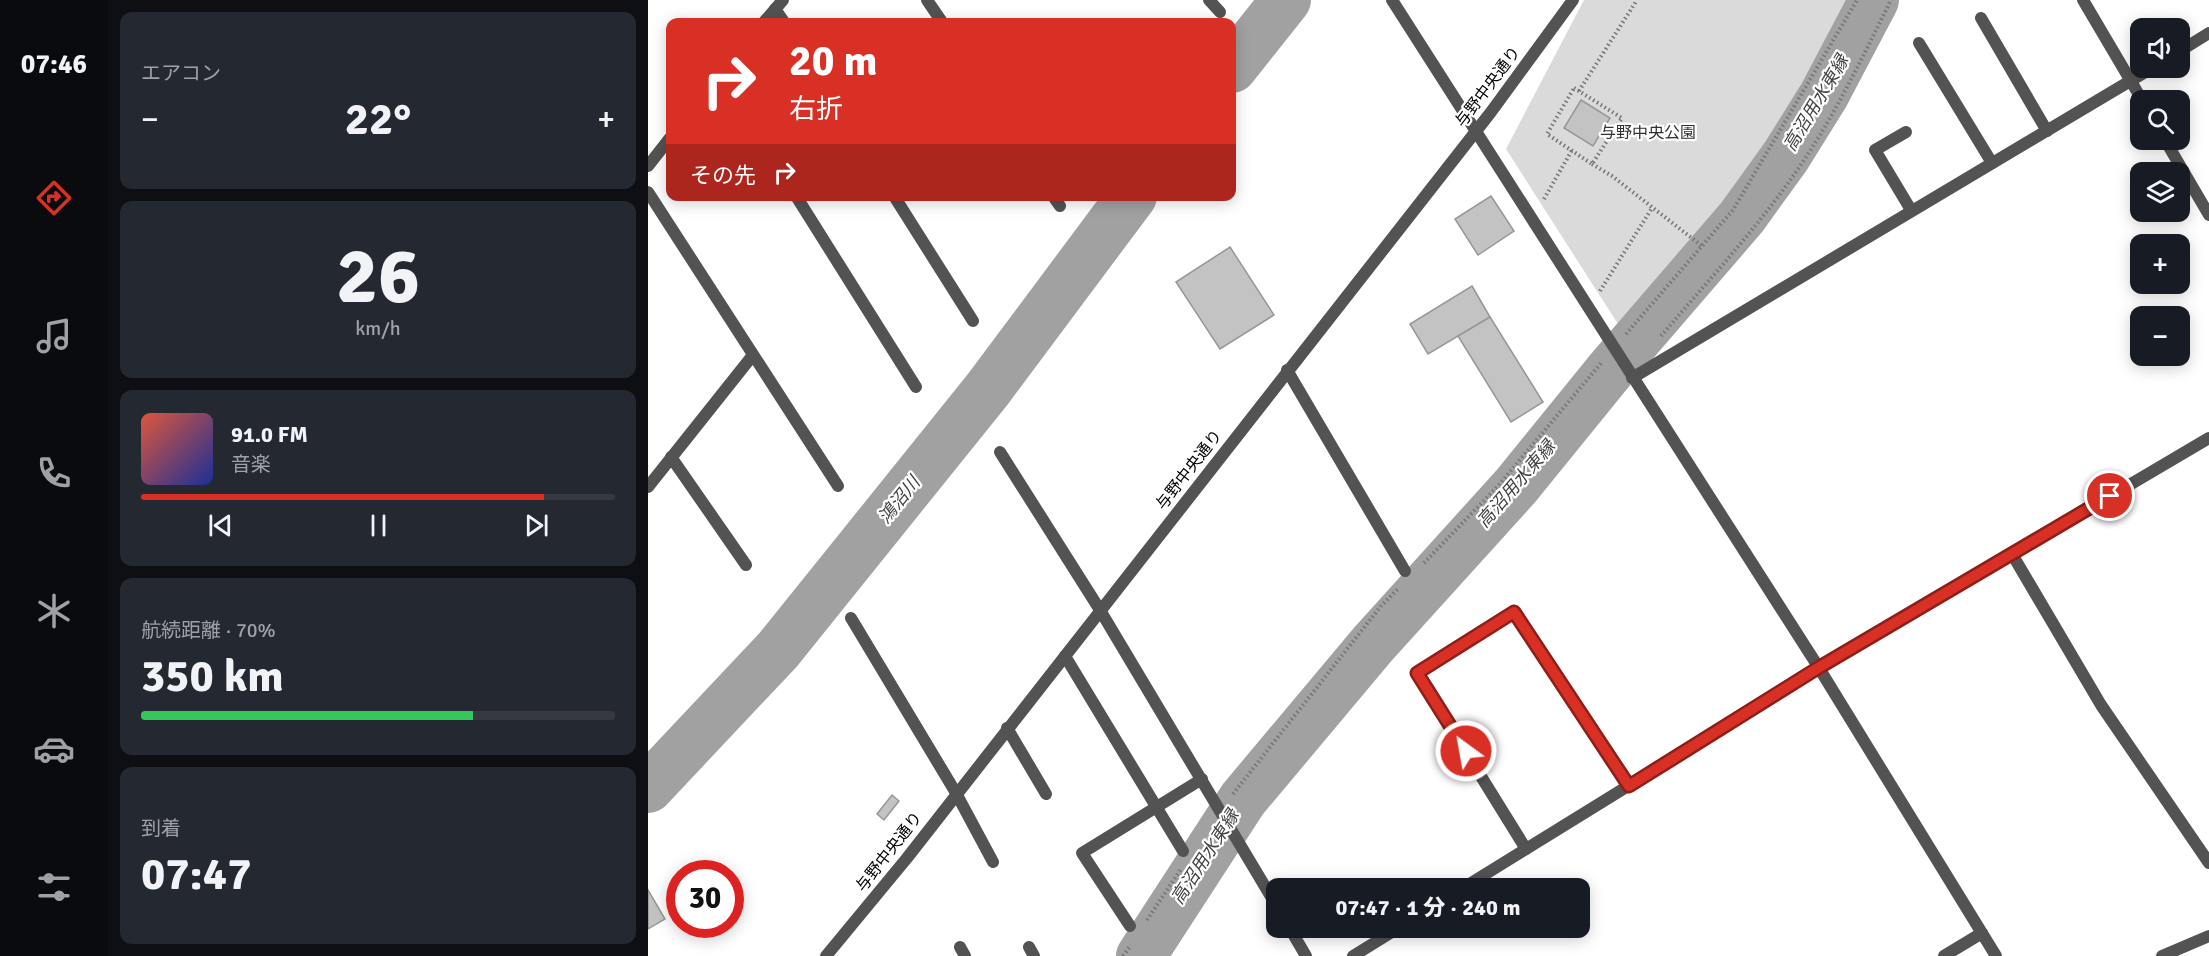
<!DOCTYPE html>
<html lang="ja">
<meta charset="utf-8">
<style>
body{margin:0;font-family:Signika,"Noto Sans JP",sans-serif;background:#242831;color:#f1f3f6;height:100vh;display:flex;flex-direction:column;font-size:22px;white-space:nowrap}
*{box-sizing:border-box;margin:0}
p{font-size:20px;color:#9ea1a6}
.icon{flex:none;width:33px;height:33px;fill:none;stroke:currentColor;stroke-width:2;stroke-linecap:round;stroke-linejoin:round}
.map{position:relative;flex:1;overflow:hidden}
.side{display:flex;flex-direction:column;gap:12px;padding:12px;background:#0d0f14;width:540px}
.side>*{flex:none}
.banner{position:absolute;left:18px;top:18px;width:570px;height:183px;border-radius:12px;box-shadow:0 3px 15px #0003;background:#d93025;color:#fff;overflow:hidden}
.fabs{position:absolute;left:1482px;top:18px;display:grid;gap:12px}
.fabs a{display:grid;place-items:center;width:60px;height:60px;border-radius:12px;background:#171b24;box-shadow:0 3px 15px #0003;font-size:30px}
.speed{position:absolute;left:18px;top:860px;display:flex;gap:12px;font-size:30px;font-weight:700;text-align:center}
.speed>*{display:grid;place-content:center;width:78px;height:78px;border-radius:50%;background:#171b24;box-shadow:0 3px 15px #0003;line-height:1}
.speed .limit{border:9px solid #d22;background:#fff;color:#111}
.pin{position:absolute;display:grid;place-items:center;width:51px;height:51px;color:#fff;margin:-26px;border:3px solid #fff;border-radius:50%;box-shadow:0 2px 6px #0007}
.me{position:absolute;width:66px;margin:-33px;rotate:328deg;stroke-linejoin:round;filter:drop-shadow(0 0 4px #0008)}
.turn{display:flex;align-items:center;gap:21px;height:126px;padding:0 24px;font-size:27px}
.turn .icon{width:78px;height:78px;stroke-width:2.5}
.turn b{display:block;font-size:42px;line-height:51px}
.then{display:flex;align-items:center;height:57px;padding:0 24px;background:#0003;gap:12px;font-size:22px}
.big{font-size:45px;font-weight:800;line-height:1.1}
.side .tile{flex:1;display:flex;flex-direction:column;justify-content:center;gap:9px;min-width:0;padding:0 21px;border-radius:12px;background:#242831}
.side .dial{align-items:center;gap:0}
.dial b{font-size:78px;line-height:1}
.song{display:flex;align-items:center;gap:18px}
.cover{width:72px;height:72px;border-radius:9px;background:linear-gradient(135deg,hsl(10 70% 55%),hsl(230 70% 35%))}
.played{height:6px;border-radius:3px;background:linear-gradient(90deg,#d93025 85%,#363941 85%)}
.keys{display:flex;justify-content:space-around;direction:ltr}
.heat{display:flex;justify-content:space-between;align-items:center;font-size:33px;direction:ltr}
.charge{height:9px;border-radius:4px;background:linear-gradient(90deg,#34c759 70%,#363941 0)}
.trip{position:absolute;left:618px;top:878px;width:324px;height:60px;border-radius:12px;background:#171b24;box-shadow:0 3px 15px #0003;font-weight:800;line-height:60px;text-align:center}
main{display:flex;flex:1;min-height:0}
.tabs{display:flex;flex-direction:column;width:108px;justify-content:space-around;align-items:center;background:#090b0e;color:#9ea1a6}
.tabs .icon{width:42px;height:42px}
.tabs .active{color:#d93025}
.tabs b{font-size:27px;color:#f1f3f6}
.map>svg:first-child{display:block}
.green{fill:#dadada}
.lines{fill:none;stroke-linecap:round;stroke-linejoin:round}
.river{stroke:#a1a1a1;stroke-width:50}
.building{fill:#c3c3c3;stroke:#979797;stroke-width:1.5}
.path{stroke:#757575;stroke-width:4;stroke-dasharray:1.5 3;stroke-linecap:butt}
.service{stroke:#535353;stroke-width:12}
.minor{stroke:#535353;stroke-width:12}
.tertiary{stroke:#535353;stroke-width:12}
.route-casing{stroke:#8d1f18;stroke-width:15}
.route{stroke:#d93025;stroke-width:10}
.labels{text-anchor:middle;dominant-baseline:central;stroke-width:4.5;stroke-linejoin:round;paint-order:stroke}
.street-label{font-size:16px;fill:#000;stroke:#fff}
.park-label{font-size:16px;fill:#313131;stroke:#fff}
.water-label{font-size:18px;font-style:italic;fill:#424242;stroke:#fff}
</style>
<main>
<nav class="tabs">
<b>07:46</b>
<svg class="icon active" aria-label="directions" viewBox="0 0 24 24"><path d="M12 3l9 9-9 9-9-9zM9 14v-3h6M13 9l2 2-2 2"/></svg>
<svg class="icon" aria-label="music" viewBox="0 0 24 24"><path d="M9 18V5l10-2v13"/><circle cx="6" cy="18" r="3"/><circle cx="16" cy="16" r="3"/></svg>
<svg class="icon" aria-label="phone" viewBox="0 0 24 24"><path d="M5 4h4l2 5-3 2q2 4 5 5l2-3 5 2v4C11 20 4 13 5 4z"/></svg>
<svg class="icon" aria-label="climate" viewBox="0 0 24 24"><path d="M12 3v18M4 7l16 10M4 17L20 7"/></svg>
<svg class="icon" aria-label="car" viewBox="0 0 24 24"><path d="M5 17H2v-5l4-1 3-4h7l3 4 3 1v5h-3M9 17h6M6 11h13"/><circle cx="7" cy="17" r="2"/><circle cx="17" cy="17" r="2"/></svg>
<svg class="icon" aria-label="filters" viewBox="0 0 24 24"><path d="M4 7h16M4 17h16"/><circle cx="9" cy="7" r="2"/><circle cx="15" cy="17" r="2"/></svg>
</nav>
<section class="side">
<div class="tile"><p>エアコン</p>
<div class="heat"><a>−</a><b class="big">22°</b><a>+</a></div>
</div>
<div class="tile dial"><b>26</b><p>km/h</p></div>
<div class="tile">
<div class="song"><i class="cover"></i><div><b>91.0 FM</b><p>音楽</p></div></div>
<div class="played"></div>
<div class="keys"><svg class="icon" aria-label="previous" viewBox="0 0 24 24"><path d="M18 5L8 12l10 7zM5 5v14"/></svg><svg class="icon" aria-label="pause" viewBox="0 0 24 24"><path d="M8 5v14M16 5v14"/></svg><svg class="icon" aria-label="next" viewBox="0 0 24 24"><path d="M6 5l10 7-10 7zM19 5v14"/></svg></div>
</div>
<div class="tile"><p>航続距離 · 70%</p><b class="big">350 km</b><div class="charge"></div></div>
<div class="tile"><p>到着</p><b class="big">07:47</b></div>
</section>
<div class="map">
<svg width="1561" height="956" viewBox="0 0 1561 956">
<rect width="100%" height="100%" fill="#fff"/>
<path class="green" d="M936,0H1209L1085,210L977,335L858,149Z"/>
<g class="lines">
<g class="river">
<path d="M584,68L638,0"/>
<path d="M0,788L130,650L340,389L484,196"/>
<path d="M493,956L595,799L725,644L868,486L963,369L1094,217L1138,156L1176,95L1226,0"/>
</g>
</g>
<g class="building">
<path d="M933,100L962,118L945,146L916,128Z"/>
<path d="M843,196L866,231L830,255L807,219Z"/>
<path d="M582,247L626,315L572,349L528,282Z"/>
<path d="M824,286L842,317L780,354L762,324Z"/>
<path d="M842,317L895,402L863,422L810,336Z"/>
<path d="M244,795L251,801L236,820L229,814Z"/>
<path d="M0,890L17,919L0,929Z"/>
</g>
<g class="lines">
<g class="path">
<path d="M926,88L974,118L944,164L899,134Z"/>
<path d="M931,91L989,0"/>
<path d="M944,164L964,176L1054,246"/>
<path d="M896,199L924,150"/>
<path d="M952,291L1004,208"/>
<path d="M978,334L1085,210L1209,0"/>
<path d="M1013,336C1063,277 1118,219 1160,154C1192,105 1217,52 1243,0"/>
<path d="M776,563L850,486L954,362"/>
<path d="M585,794L733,606L750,589"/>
<path d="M499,920L533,869"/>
<path d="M475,956L483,945"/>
</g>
<g class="service">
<path d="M279,0L294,22"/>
<path d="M561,0L572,12"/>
<path d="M127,9L136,22"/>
<path d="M1333,18L1399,131"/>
<path d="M1271,43L1344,163"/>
<path d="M1258,132L1227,150L1263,210"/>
<path d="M148,196L268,387"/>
<path d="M246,196L325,321"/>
<path d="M405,196L412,206"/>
<path d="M639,370L757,571"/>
<path d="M352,452L452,610"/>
<path d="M23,457L98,565"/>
<path d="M0,487L105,355"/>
<path d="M203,618L308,793L345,862"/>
<path d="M417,656L535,851"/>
<path d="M359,728L398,794"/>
<path d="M482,926L434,853L554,779"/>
<path d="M312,947L317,956"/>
<path d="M381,947L386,956"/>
</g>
<g class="minor">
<path d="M744,0L1171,668L1348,956"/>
<path d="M1435,0L1494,100"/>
<path d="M116,22L135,0"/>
<path d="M1532,51L1561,33"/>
<path d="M1517,140L1561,215"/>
<path d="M0,166L22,138"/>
<path d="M0,192L190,486"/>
<path d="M984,378L1504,68"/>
<path d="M1364,554L1453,705L1561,863"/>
<path d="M452,610L628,905"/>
<path d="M878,849L769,673L866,612L981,786"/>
<path d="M815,888L1171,668L1561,438"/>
<path d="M641,927L658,956"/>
<path d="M705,956L752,927"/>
<path d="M1296,956L1334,933"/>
<path d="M1514,956L1561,936"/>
</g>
<path class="tertiary" d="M178,956L259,858L843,112L925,0"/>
</g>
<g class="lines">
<defs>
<path id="route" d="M818,751L769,673L866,612L981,786L1170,668L1462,496"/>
</defs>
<use href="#route" class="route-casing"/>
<use href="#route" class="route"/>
</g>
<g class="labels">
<g class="street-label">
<text transform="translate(840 87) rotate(-53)">与野中央通り</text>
<text transform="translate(541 470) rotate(-52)">与野中央通り</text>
<text transform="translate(241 852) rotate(-52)">与野中央通り</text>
</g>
<g class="park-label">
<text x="1000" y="133">与野中央公園</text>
</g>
<g class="water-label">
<text transform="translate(1168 103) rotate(-59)">高沼用水東縁</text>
<text transform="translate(868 484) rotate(-49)">高沼用水東縁</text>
<text transform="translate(251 500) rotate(-51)">鴻沼川</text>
<text transform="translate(557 857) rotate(-57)">高沼用水東縁</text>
</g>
</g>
</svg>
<div class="fabs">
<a><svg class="icon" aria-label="sound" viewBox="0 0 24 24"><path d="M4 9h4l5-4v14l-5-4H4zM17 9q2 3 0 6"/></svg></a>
<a><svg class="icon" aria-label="search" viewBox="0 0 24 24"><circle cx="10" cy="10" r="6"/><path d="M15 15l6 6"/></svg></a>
<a><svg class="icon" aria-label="layers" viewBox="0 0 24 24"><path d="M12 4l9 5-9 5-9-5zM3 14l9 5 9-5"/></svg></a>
<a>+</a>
<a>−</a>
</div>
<div class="speed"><div class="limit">30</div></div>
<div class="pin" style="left:1462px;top:496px;background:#d93025"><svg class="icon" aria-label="arrive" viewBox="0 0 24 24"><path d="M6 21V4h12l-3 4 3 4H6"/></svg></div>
<svg class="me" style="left:818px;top:751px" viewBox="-20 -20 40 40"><circle r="17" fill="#d93025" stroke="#fff" stroke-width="3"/><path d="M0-11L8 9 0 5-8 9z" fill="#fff"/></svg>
<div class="trip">07:47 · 1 分 · 240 m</div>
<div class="banner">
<div class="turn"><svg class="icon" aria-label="right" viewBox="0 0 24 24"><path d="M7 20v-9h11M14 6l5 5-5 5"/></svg><div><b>20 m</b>右折</div></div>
<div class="then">その先<svg class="icon" aria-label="right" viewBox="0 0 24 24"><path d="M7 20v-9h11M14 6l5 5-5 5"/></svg></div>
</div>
</div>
</main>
